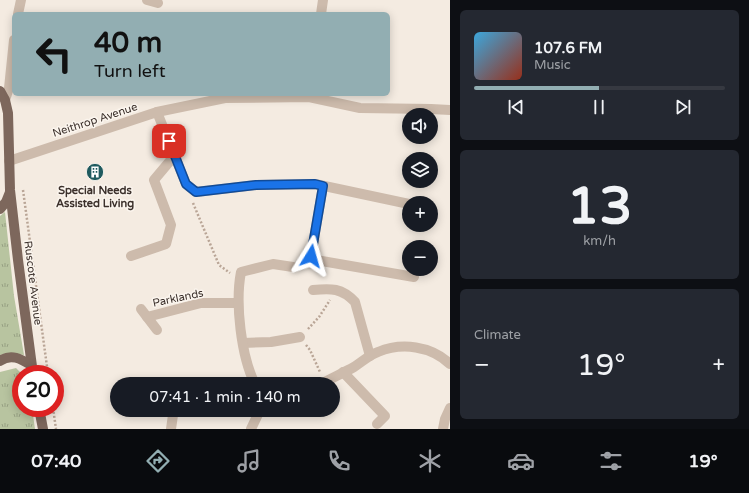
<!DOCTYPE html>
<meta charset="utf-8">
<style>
body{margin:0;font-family:"Varela Round",sans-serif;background:#242831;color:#f1f3f6;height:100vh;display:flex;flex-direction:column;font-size:15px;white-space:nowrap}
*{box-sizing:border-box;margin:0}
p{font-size:13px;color:#9ea1a6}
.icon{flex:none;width:22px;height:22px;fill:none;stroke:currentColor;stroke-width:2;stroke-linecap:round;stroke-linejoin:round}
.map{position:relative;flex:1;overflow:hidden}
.details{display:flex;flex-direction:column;gap:10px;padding:10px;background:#0d0f14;width:299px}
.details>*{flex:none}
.guide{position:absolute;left:12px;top:12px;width:378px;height:84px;border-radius:6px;box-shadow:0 2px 10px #0003;background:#92aeb2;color:#111;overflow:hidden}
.controls{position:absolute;left:402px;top:108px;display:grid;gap:8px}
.controls a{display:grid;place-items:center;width:36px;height:36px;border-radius:50%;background:#171b24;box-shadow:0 2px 10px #0003;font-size:20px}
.speed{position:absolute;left:12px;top:365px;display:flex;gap:8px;font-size:20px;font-weight:700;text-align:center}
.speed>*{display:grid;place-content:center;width:52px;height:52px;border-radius:50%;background:#171b24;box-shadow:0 2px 10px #0003;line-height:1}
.speed .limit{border:6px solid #d22;background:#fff;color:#111}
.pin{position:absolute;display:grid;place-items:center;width:34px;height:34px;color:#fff;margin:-17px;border-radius:8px;box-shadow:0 2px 6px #0006}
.me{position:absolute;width:44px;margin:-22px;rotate:8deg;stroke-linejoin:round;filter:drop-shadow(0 0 3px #0008)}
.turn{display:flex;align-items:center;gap:14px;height:84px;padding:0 16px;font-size:18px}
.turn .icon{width:52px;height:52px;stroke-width:2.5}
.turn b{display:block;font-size:28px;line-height:34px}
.big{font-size:30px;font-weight:600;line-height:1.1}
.details .tile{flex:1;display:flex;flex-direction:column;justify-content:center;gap:6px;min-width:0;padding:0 14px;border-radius:6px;background:#242831}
.details .dial{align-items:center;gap:0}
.dial b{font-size:52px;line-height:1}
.song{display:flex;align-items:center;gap:12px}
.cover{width:48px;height:48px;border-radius:6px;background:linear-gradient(135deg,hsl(200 70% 55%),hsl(10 70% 35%))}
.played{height:4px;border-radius:2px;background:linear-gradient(90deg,#92aeb2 50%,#363941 50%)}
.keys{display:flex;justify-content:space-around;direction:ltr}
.heat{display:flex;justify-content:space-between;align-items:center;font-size:22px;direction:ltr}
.trip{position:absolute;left:110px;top:377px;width:230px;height:40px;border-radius:20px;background:#171b24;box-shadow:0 2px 10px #0003;font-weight:600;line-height:40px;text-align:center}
.tabs{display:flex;height:64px;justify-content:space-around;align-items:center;background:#090b0e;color:#9ea1a6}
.tabs .icon{width:28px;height:28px}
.tabs .active{color:#92aeb2}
.tabs b{font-size:18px;color:#f1f3f6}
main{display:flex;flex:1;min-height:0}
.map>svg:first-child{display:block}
.grass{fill:url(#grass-tufts)}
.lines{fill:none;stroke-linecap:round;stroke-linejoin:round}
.path{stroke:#b9a596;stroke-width:2.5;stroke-dasharray:2 2;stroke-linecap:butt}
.minor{stroke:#cdbbac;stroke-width:10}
.major{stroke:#7d675c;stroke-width:10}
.route-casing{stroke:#114b97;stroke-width:10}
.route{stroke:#1a73e8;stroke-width:7}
.labels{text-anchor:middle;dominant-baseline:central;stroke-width:3;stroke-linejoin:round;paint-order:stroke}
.street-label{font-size:11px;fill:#3b302b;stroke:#fbf5ee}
.poi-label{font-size:11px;font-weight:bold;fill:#3b302b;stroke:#fbf5ee}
</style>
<main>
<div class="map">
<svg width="450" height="429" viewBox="0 0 450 429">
<defs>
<pattern id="grass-tufts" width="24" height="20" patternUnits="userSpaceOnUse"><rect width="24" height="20" fill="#b8c4a0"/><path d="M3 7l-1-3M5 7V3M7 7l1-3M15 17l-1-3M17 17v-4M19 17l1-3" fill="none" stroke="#97a083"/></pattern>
</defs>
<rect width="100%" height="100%" fill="#f4ebe1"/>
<g class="grass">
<path d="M5,212L14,296L24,355L8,353L0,355V216Z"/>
<path d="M16,368L22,374H21V408H32L35,429H0V372Z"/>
</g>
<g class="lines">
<g class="path">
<path d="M23,190L48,374"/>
<path d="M193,203L219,265L230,273"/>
<path d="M308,329L319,317L330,300"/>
<path d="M306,345L310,350L320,372"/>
<path d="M53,408L56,429"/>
</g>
<g class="minor">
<path d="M147,0L158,3"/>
<path d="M18,14L21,0"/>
<path d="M321,14L323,0"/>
<path d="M5,100L9,88L14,40"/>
<path d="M157,112L186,184L196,192L256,185L315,184L409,204"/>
<path d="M9,161L157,112L225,98L309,97L360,108L431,109L450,110"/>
<path d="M323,186L311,256L316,260L414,277"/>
<path d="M131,256L166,244L171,225L154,180L175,155"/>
<path d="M313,290C331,288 342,288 355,302L370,356"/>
<path d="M141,309L157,330"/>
<path d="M147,317L201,303H238"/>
<path d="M243,343L271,342L300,337"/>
<path d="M343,372L385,416L377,424"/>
<path d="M255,384C241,356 235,303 241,272L273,264L293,267"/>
<path d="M321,384C332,378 343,373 354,367C362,362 369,355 378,352C402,342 431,346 450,364"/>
<path d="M171,429L173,415"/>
<path d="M251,429L260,410"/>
<path d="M443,429L445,419L450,408"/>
</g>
<g class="major">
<path d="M0,91L5,100L8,113L10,190L18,260L33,374"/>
<path d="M0,209L6,202L10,192"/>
<path d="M0,361C11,353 21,359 31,365"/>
<path d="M39,408L43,429"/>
</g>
</g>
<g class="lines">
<defs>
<path id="route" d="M169,141L186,184L196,192L256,185L315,184L323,186L311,256"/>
</defs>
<use href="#route" class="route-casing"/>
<use href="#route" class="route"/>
</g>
<defs>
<symbol id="building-disc" viewBox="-11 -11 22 22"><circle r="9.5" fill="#1f5a5e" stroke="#fbf5ee"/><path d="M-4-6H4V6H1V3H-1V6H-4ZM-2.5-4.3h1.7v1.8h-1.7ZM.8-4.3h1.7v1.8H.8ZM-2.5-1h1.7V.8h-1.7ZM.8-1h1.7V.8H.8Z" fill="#fff"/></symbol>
</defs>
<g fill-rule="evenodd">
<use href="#building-disc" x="85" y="162" width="20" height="20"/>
</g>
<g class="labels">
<g class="street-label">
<text transform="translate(95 120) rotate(-18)">Neithrop Avenue</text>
<text transform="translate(33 283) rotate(83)">Ruscote Avenue</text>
<text transform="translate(178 298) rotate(-12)">Parklands</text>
</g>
<g class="poi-label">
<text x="95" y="190">Special Needs<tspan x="95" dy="13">Assisted Living</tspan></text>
</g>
</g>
</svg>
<div class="controls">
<a><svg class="icon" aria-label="sound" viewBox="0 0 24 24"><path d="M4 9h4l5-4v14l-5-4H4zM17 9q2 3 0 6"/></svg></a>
<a><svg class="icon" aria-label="layers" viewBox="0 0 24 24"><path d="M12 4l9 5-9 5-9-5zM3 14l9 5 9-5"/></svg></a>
<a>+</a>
<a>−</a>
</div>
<div class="speed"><div class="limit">20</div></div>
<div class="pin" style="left:169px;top:141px;background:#d93025"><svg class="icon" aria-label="arrive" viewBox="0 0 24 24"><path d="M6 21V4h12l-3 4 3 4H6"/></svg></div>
<svg class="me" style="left:311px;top:256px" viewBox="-20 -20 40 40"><path d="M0-17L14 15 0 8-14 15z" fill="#1a73e8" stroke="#fff" stroke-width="4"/></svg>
<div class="trip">07:41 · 1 min · 140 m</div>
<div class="guide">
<div class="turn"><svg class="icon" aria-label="left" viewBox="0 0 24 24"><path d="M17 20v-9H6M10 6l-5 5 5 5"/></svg><div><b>40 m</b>Turn left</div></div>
</div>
</div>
<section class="details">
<div class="tile">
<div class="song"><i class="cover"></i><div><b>107.6 FM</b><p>Music</p></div></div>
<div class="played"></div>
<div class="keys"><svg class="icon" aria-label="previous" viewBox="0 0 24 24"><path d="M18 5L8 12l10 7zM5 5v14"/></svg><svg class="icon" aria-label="pause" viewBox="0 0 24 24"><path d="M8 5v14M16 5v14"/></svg><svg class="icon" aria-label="next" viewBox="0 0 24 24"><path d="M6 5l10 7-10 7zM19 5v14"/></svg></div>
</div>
<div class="tile dial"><b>13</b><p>km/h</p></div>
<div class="tile"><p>Climate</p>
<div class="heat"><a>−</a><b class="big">19°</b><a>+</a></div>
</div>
</section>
</main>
<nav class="tabs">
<b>07:40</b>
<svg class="icon active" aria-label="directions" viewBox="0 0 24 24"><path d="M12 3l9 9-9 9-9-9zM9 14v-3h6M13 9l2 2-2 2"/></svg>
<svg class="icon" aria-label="music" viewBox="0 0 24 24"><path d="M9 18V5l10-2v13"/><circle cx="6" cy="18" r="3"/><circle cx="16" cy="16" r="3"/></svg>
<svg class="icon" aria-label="phone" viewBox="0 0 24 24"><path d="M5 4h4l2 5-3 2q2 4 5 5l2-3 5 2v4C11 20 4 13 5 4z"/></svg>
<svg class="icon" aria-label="climate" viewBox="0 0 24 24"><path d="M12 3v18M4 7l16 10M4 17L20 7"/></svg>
<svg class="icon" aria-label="car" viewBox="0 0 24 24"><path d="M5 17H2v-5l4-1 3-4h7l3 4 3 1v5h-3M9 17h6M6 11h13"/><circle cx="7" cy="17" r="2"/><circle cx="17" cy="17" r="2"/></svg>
<svg class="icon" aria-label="filters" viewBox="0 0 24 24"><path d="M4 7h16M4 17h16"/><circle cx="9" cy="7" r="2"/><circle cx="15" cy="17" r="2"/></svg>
<b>19°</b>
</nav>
